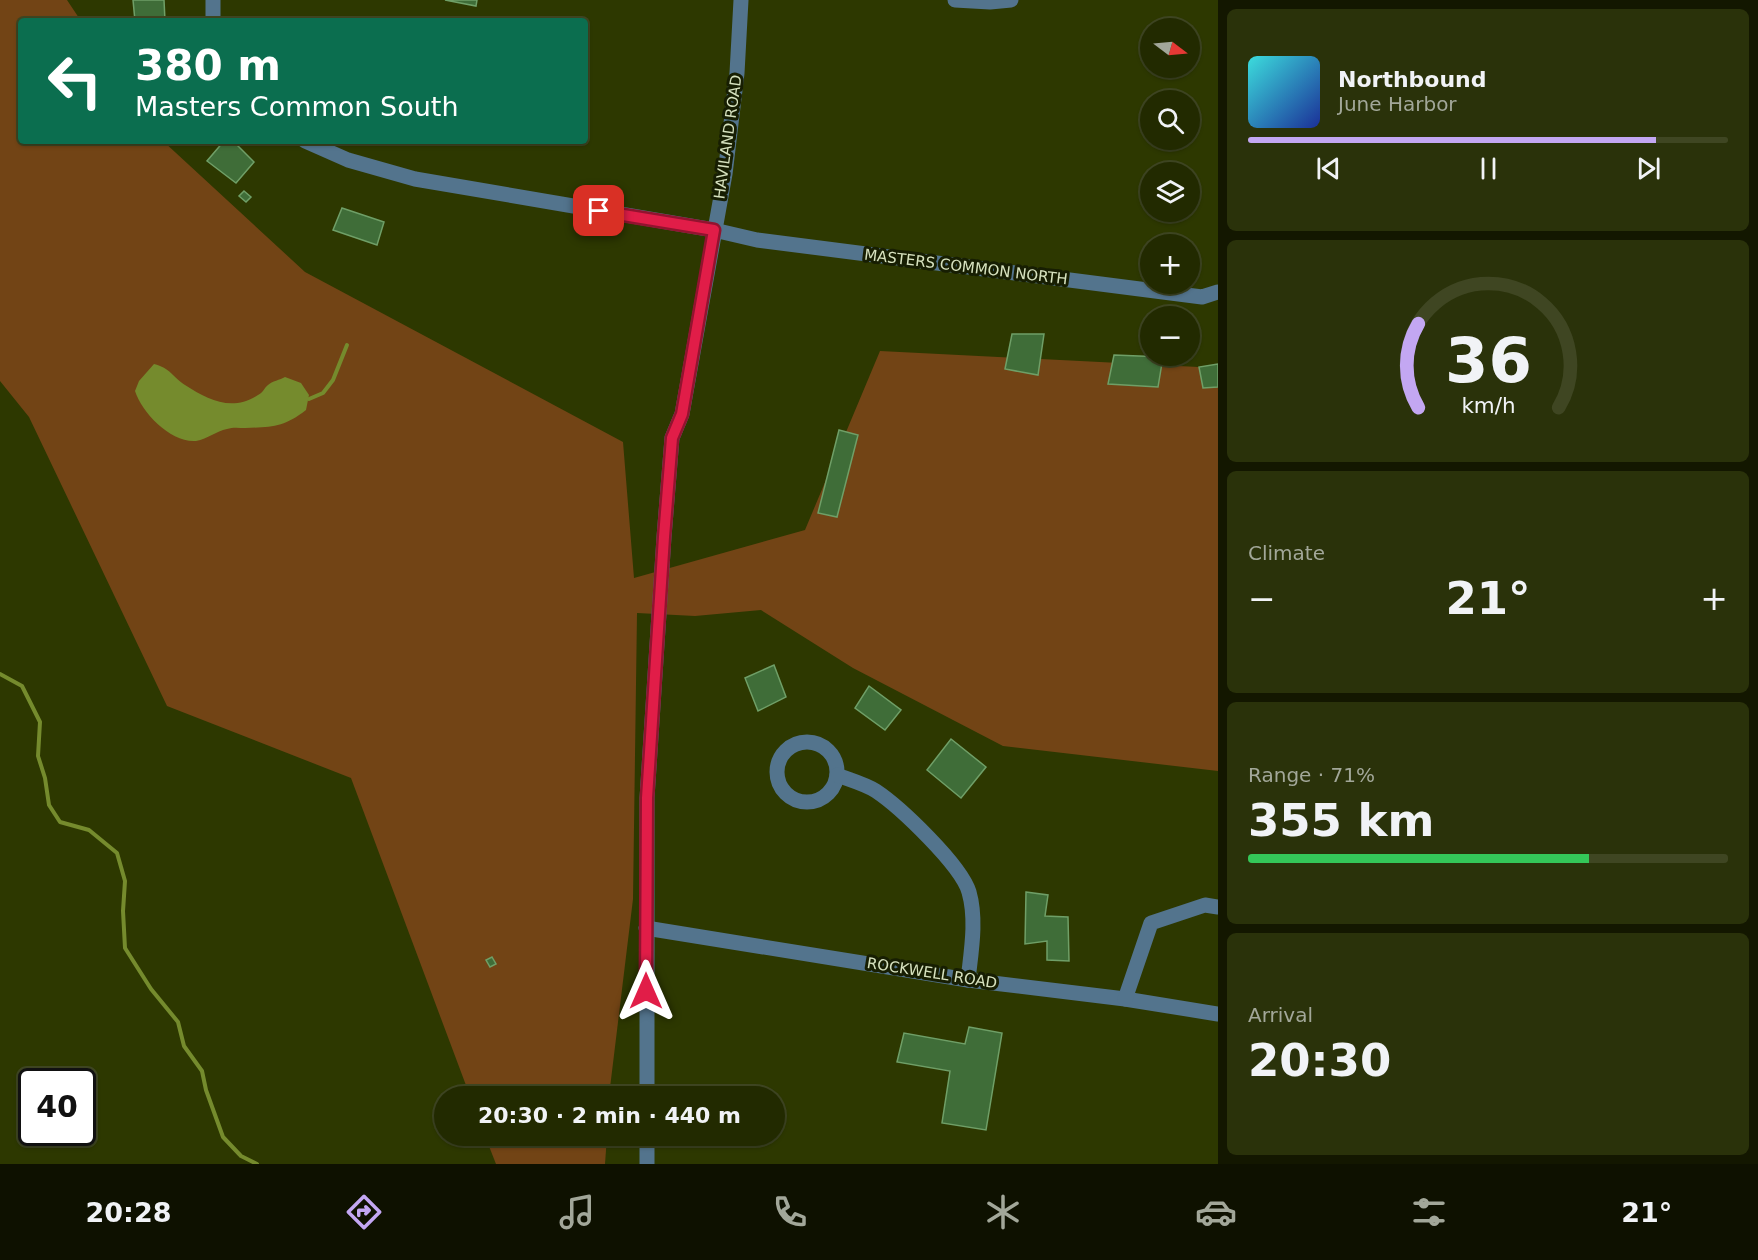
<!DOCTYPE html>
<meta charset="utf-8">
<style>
body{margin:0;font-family:"DejaVu Sans",sans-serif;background:#2a320a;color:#f1f3f6;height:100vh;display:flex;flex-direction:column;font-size:22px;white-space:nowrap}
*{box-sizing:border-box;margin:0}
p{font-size:20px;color:#a2a799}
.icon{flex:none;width:33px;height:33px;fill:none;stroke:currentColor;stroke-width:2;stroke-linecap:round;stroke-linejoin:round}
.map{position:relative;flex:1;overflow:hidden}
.drawer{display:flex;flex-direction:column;gap:9px;padding:9px;background:#131700;width:540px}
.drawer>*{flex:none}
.top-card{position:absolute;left:18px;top:18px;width:570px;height:126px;border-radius:6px;box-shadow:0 2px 4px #0004,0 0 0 2px #3f4622;background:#0b6e4f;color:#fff;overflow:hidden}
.needle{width:39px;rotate:106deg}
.fabs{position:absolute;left:1140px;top:18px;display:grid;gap:12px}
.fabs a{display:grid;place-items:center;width:60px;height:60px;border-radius:50%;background:#222a00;box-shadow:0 2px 4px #0004,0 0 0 2px #3f4622;font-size:30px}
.speed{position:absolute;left:18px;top:1068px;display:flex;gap:12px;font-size:30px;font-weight:700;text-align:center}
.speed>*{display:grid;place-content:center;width:78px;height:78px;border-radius:50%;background:#222a00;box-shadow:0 2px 4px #0004,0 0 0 2px #3f4622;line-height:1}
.speed .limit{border:3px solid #111;border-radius:9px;background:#fff;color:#111}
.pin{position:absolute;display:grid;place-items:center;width:51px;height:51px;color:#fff;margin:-26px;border-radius:12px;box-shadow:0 3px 9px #0006}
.me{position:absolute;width:66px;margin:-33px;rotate:0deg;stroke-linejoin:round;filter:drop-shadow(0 0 4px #0008)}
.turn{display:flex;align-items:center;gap:21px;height:126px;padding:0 18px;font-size:27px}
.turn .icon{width:78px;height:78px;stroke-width:2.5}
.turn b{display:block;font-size:42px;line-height:51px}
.big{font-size:45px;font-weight:600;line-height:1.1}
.drawer .widget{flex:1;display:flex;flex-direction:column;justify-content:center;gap:9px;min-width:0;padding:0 21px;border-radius:9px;background:#2a320a}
.drawer .dial{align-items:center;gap:0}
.dial svg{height:156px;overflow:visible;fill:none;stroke:#3f4622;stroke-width:7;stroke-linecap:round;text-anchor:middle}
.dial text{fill:#f1f3f6;stroke:none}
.song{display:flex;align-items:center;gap:18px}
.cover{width:72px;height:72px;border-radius:9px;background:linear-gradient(135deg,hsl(180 70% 55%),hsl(230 70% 35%))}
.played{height:6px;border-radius:3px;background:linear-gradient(90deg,#c3a7f2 85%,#3f4622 85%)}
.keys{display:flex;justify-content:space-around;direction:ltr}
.heat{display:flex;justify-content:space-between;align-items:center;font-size:33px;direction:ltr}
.charge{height:9px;border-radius:4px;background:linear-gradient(90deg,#34c759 71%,#3f4622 0)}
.trip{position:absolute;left:434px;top:1086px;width:351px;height:60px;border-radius:30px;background:#222a00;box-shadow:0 2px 4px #0004,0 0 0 2px #3f4622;font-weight:600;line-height:60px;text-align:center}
.tab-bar{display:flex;height:96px;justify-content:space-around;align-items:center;background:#0e1100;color:#a2a799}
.tab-bar .icon{width:42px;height:42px}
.tab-bar .current{color:#c3a7f2}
.tab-bar b{font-size:27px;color:#f1f3f6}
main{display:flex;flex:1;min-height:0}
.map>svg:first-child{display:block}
.green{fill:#724415}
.water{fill:#758b2d}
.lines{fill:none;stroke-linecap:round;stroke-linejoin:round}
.stream{stroke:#758b2d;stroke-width:4}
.building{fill:#3f6d38;stroke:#6f9f67;stroke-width:1.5}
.minor{stroke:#53748d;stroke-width:15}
.route-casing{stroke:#92132f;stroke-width:15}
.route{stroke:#e11d48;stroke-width:10}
.labels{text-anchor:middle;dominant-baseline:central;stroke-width:6;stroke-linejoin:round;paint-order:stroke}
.street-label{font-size:15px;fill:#d7e2bf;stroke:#171e02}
</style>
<main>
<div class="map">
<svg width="1218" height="1164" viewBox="0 0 1218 1164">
<rect width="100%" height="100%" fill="#2d3800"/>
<g class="green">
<path d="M0,0H67L81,21H21V141H163L305,272L623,442L634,578L805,530L880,351L1218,368V771L1003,746L853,668L761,610L695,616L637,613L633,899L609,1096H470L351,778L167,706L29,417L0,381Z"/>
<path d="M485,1136H607L605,1164H496Z"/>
</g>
<path class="water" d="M154,364C170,368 173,377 185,385C208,400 232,412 258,395C263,393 264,388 268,385C272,381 280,380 285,377L301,383L309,395L306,410C284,427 273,427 245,428C239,428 233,427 227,429C216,431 208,439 196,441C171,443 142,413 135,391L139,381Z"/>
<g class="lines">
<g class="stream">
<path d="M309,399L323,393L333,380L347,345"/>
<path d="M0,674L22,686L40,722L38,756L45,778L49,805L60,822L89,830L117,853L125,881L123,911L125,948L151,989L178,1022L184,1046L202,1071L206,1090L223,1137L241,1156L257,1164"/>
</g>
</g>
<g class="building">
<path d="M133,0H164L165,21H135Z"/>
<path d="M445,0H477L476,6Z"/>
<path d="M224,141H233L254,162L236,183L207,161Z"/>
<path d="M244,191L251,197L246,202L239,196Z"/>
<path d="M342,208L384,222L377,245L333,230Z"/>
<path d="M1012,334H1044L1038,375L1005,369Z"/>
<path d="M1114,355L1163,357L1158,387L1108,384Z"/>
<path d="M1218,364V387L1203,388L1199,367Z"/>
<path d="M839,430L858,435L837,517L818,513Z"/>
<path d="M774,665L786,697L758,711L745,678Z"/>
<path d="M869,686L901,710L885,730L855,708Z"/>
<path d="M951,739L986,767L961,798L927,770Z"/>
<path d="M1026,892L1048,895L1045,916L1068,917L1069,961L1047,960V941L1025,944Z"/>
<path d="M492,957L496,964L490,967L486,960Z"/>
<path d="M969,1027L1002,1033L986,1130L942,1123L950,1071L897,1062L904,1033L965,1044Z"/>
</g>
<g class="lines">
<g class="minor">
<path d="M955,0L990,2L1011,0"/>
<path d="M213,21V0"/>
<path d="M305,141L348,160L415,179L714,230L757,240L1202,297L1218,292"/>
<circle cx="807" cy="772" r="30"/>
<path d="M837,775C850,780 865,784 876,791C900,807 961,865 969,892C977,920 971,952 968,980"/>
<path d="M646,928L968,980L1125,999L1218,1014"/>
<path d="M1125,999L1151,923L1205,905L1218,907"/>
<path d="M647,1096V798L664,537L672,438L682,414L725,174L737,73L741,0"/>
<path d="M647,1136V1164"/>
</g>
</g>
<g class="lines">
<defs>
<path id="route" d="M599,211L714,230L682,414L672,438L664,537L647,798L646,991"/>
</defs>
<use href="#route" class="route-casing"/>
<use href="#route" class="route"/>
</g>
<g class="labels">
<g class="street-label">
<text transform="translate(728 137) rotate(-82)">HAVILAND ROAD</text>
<text transform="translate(966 267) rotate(7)">MASTERS COMMON NORTH</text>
<text transform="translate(932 973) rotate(9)">ROCKWELL ROAD</text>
</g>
</g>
</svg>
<div class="fabs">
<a><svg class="needle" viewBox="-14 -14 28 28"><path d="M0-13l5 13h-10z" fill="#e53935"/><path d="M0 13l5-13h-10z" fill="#a2a799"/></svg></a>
<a><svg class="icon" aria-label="search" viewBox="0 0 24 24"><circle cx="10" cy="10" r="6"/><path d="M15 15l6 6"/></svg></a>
<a><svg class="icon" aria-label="layers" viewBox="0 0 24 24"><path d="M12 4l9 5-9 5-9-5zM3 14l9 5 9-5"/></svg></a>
<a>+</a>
<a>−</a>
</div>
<div class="speed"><div class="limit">40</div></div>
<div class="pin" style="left:599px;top:211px;background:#d93025"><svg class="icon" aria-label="arrive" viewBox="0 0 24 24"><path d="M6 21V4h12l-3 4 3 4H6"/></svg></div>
<svg class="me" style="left:646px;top:991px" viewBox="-20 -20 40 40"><path d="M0-17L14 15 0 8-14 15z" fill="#e11d48" stroke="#fff" stroke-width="4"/></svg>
<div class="trip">20:30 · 2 min · 440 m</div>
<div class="top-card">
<div class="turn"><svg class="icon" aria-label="left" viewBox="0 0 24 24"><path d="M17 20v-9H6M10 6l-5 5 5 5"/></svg><div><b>380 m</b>Masters Common South</div></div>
</div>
</div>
<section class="drawer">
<div class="widget">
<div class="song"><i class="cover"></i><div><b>Northbound</b><p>June Harbor</p></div></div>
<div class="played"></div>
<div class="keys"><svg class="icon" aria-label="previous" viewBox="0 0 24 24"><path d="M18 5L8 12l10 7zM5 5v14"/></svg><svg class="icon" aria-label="pause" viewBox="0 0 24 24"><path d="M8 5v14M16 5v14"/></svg><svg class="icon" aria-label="next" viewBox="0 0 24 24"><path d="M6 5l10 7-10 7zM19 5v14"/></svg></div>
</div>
<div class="widget dial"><svg viewBox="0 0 100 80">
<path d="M14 69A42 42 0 1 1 86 69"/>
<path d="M14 69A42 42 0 0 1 14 26" stroke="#c3a7f2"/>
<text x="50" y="56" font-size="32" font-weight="700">36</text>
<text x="50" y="72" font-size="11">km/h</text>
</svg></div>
<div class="widget"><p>Climate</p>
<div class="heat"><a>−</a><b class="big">21°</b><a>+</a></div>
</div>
<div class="widget"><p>Range · 71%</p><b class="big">355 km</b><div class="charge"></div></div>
<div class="widget"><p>Arrival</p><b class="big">20:30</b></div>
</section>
</main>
<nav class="tab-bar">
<b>20:28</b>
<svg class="icon current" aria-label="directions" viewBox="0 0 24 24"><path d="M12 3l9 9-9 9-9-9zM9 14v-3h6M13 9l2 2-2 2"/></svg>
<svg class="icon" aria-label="music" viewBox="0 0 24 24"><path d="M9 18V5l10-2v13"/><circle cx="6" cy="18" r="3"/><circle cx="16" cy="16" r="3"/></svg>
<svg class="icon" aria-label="phone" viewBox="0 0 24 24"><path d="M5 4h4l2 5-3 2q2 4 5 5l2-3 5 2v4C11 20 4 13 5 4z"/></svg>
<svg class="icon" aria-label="climate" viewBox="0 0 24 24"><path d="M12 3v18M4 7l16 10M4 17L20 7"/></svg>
<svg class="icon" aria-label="car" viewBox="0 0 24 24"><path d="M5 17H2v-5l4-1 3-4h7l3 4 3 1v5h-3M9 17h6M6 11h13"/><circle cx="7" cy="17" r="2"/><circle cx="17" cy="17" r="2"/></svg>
<svg class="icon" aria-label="filters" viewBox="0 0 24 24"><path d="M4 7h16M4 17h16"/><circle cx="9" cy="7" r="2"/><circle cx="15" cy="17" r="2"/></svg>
<b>21°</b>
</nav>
